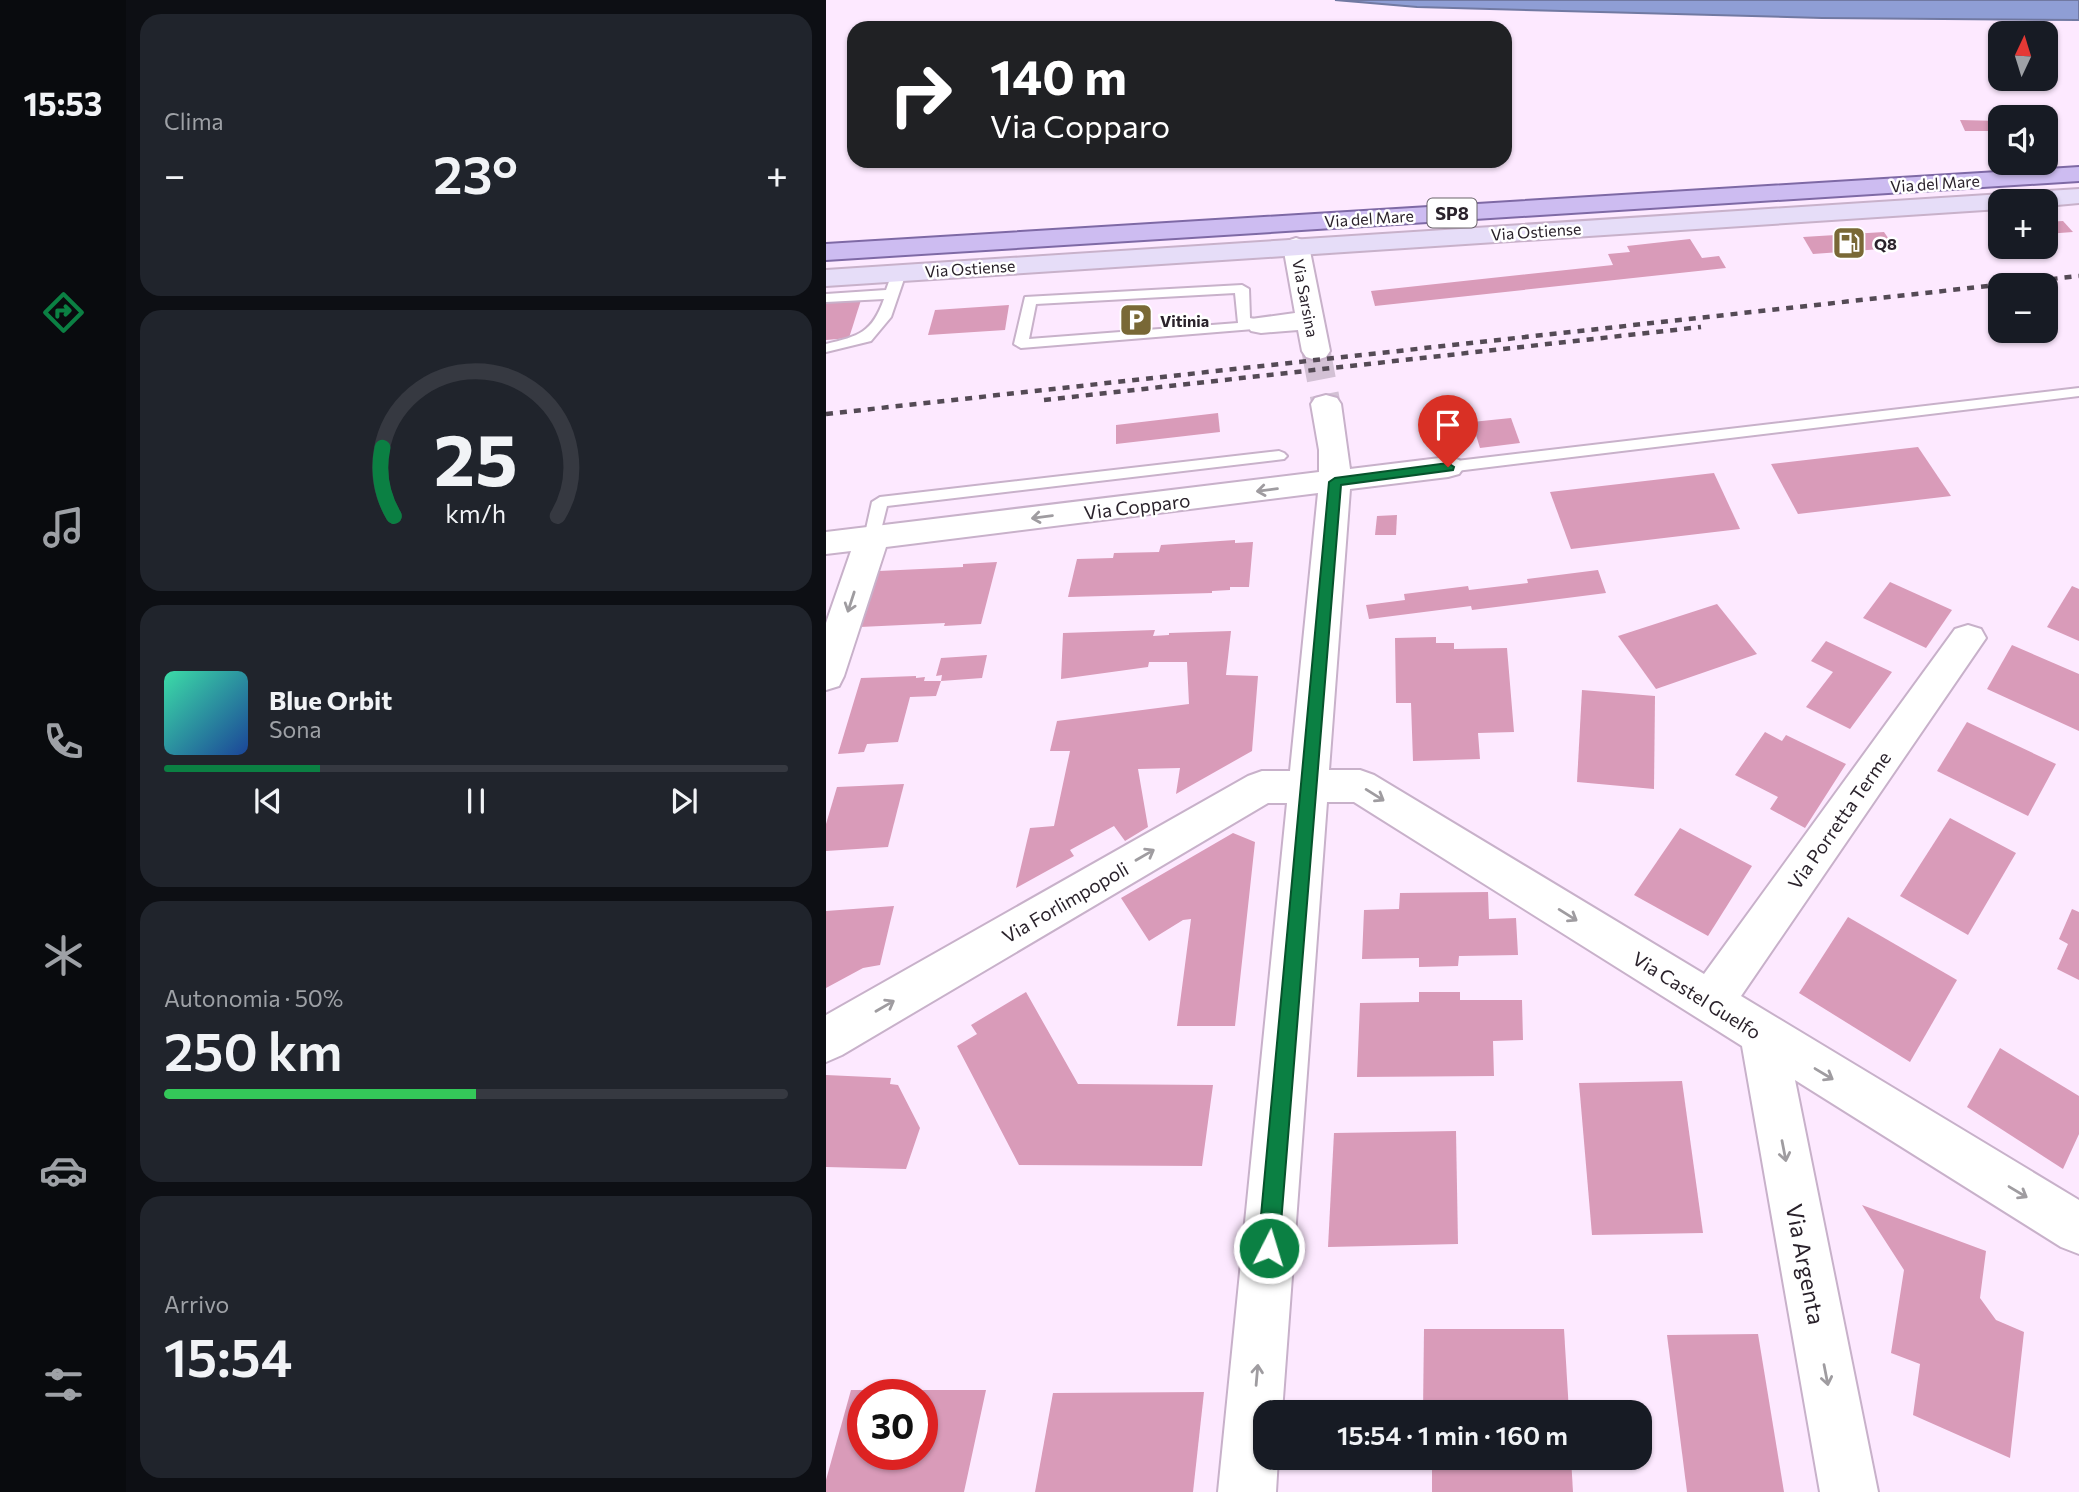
<!DOCTYPE html>
<html lang="it">
<meta charset="utf-8">
<style>
body{margin:0;font-family:Commissioner,sans-serif;background:#20242c;color:#f1f3f6;height:100vh;display:flex;flex-direction:column;font-size:26px;white-space:nowrap}
*{box-sizing:border-box;margin:0}
p{font-size:23px;color:#9ea1a6}
.icon{flex:none;width:38px;height:38px;fill:none;stroke:currentColor;stroke-width:2;stroke-linecap:round;stroke-linejoin:round}
.map{position:relative;flex:1;overflow:hidden}
.sheet{display:flex;flex-direction:column;gap:14px;padding:14px;background:#0d0f14;width:700px}
.sheet>*{flex:none}
.hud{position:absolute;left:21px;top:21px;width:665px;height:147px;border-radius:21px;box-shadow:0 2px 5px #0004;background:#202124;color:#fff;overflow:hidden}
.needle{width:46px;rotate:4deg}
.tools{position:absolute;left:1162px;top:21px;display:grid;gap:14px}
.tools a{display:grid;place-items:center;width:70px;height:70px;border-radius:14px;background:#171b24;box-shadow:0 2px 5px #0004;font-size:35px}
.speed{position:absolute;left:21px;top:1379px;display:flex;gap:14px;font-size:35px;font-weight:700;text-align:center}
.speed>*{display:grid;place-content:center;width:91px;height:91px;border-radius:50%;background:#171b24;box-shadow:0 2px 5px #0004;line-height:1}
.speed .limit{border:10px solid #d22;background:#fff;color:#111}
.pin{position:absolute;display:grid;place-items:center;width:60px;height:60px;color:#fff;margin:-72px -30px;border-radius:50% 50% 50% 0;rotate:-45deg;box-shadow:0 0 7px #0007}
.pin .icon{rotate:45deg}
.me{position:absolute;width:77px;margin:-38px;rotate:5deg;stroke-linejoin:round;filter:drop-shadow(0 0 5px #0008)}
.turn{display:flex;align-items:center;gap:24px;height:147px;padding:0 28px;font-size:32px}
.turn .icon{width:91px;height:91px;stroke-width:2.5}
.turn b{display:block;font-size:49px;line-height:60px}
.big{font-size:52px;font-weight:600;line-height:1.1}
.sheet .card{flex:1;display:flex;flex-direction:column;justify-content:center;gap:10px;min-width:0;padding:0 24px;border-radius:21px;background:#20242c}
.sheet .dial{align-items:center;gap:0}
.dial svg{height:182px;overflow:visible;fill:none;stroke:#363941;stroke-width:7;stroke-linecap:round;text-anchor:middle}
.dial text{fill:#f1f3f6;stroke:none}
.song{display:flex;align-items:center;gap:21px}
.cover{width:84px;height:84px;border-radius:10px;background:linear-gradient(135deg,hsl(160 70% 55%),hsl(220 70% 35%))}
.played{height:7px;border-radius:4px;background:linear-gradient(90deg,#0b8043 25%,#363941 25%)}
.keys{display:flex;justify-content:space-around;direction:ltr}
.heat{display:flex;justify-content:space-between;align-items:center;font-size:38px;direction:ltr}
.charge{height:10px;border-radius:5px;background:linear-gradient(90deg,#34c759 50%,#363941 0)}
.trip{position:absolute;left:427px;top:1400px;width:399px;height:70px;border-radius:21px;background:#171b24;box-shadow:0 2px 5px #0004;font-weight:600;line-height:70px;text-align:center}
main{display:flex;flex:1;min-height:0}
.tabs{display:flex;flex-direction:column;width:126px;justify-content:space-around;align-items:center;background:#090b0e;color:#9ea1a6}
.tabs .icon{width:49px;height:49px}
.tabs .on{color:#0b8043}
.tabs b{font-size:32px;color:#f1f3f6}
.map>svg:first-child{display:block}
.water{fill:#8f9ed5;stroke:#7179a2;stroke-width:2}
.building{fill:#d99bb9;fill-rule:evenodd}
.lines{fill:none;stroke-linecap:round;stroke-linejoin:round}
.street-tunnel{stroke:#d3c1d5;stroke-width:29;stroke-dasharray:29 15;stroke-linecap:butt}
.lane-casing{stroke:#c8b1ca;stroke-width:4}
.street-casing{stroke:#c8b1ca;stroke-width:4}
.secondary-casing{stroke:#c8b1ca;stroke-width:4}
.primary-casing{stroke:#7e69a5;stroke-width:4}
.lane{fill:#fff;fill-rule:evenodd}
.street{fill:#fff;fill-rule:evenodd}
.secondary{fill:#e6ddf8;fill-rule:evenodd}
.primary{fill:#cdbcf1;fill-rule:evenodd}
.rail{stroke:#544a55;stroke-width:4.5;stroke-dasharray:7 7;stroke-linecap:butt}
.oneway{stroke:#9f9ca0}
.route{fill:#0b8043;stroke:#07532c;stroke-width:2}
.labels{text-anchor:middle;dominant-baseline:central;stroke-width:5;stroke-linejoin:round;paint-order:stroke}
.far-street-label{font-size:16px;fill:#2a222b;stroke:#fff}
.far-poi-label{font-size:16px;font-weight:bold;fill:#2a222b;stroke:#fff;text-anchor:start}
.shield{fill:#fff;stroke:#6a646b;stroke-width:2}
.shield-label{font-size:18px;font-weight:bold;fill:#2a222b}
.street-label{font-size:19px;fill:#2a222b;stroke:#fff}
.near-street-label{font-size:23px;fill:#2a222b;stroke:#fff}
</style>
<main>
<nav class="tabs">
<b>15:53</b>
<svg class="icon on" aria-label="directions" viewBox="0 0 24 24"><path d="M12 3l9 9-9 9-9-9zM9 14v-3h6M13 9l2 2-2 2"/></svg>
<svg class="icon" aria-label="music" viewBox="0 0 24 24"><path d="M9 18V5l10-2v13"/><circle cx="6" cy="18" r="3"/><circle cx="16" cy="16" r="3"/></svg>
<svg class="icon" aria-label="phone" viewBox="0 0 24 24"><path d="M5 4h4l2 5-3 2q2 4 5 5l2-3 5 2v4C11 20 4 13 5 4z"/></svg>
<svg class="icon" aria-label="climate" viewBox="0 0 24 24"><path d="M12 3v18M4 7l16 10M4 17L20 7"/></svg>
<svg class="icon" aria-label="car" viewBox="0 0 24 24"><path d="M5 17H2v-5l4-1 3-4h7l3 4 3 1v5h-3M9 17h6M6 11h13"/><circle cx="7" cy="17" r="2"/><circle cx="17" cy="17" r="2"/></svg>
<svg class="icon" aria-label="filters" viewBox="0 0 24 24"><path d="M4 7h16M4 17h16"/><circle cx="9" cy="7" r="2"/><circle cx="15" cy="17" r="2"/></svg>
</nav>
<section class="sheet">
<div class="card"><p>Clima</p>
<div class="heat"><a>−</a><b class="big">23°</b><a>+</a></div>
</div>
<div class="card dial"><svg viewBox="0 0 100 80">
<path d="M14 69A42 42 0 1 1 86 69"/>
<path d="M14 69A42 42 0 0 1 9 39" stroke="#0b8043"/>
<text x="50" y="56" font-size="32" font-weight="700">25</text>
<text x="50" y="72" font-size="11">km/h</text>
</svg></div>
<div class="card">
<div class="song"><i class="cover"></i><div><b>Blue Orbit</b><p>Sona</p></div></div>
<div class="played"></div>
<div class="keys"><svg class="icon" aria-label="previous" viewBox="0 0 24 24"><path d="M18 5L8 12l10 7zM5 5v14"/></svg><svg class="icon" aria-label="pause" viewBox="0 0 24 24"><path d="M8 5v14M16 5v14"/></svg><svg class="icon" aria-label="next" viewBox="0 0 24 24"><path d="M6 5l10 7-10 7zM19 5v14"/></svg></div>
</div>
<div class="card"><p>Autonomia · 50%</p><b class="big">250 km</b><div class="charge"></div></div>
<div class="card"><p>Arrivo</p><b class="big">15:54</b></div>
</section>
<div class="map">
<svg width="1253" height="1492" viewBox="0 0 1253 1492">
<rect width="100%" height="100%" fill="#fde9ff"/>
<path class="water" d="M509,0H1253V20L996,18L591,7Z"/>
<g class="building">
<path d="M1134,120L1174,121V131H1139Z"/>
<path d="M1237,221L1247,232L1220,234V222Z"/>
<path d="M1058,232L1069,248L987,254L977,237Z"/>
<path d="M864,239L876,258L893,256L900,268L549,306L545,291L787,265L782,254L804,252L801,246Z"/>
<path d="M35,300L23,338L0,340V303Z"/>
<path d="M183,305L179,330L102,335L109,310Z"/>
<path d="M392,413L394,432L290,444V425Z"/>
<path d="M685,418L694,443L654,448L646,422Z"/>
<path d="M1092,447L1125,496L972,514L945,464Z"/>
<path d="M888,473L914,529L745,549L724,492Z"/>
<path d="M571,515L570,535H549L551,516Z"/>
<path d="M409,540V543L427,542L423,587H404V590L386,591V593L242,597L251,559L287,558L288,553L333,552L335,545Z"/>
<path d="M171,562L155,624L118,626L119,623L34,627L53,571L137,567V564Z"/>
<path d="M772,570L780,593L646,610L645,606L543,619L540,605L579,600L578,594L642,586L643,590L702,583L701,579Z"/>
<path d="M1064,582L1126,610L1100,648L1037,618Z"/>
<path d="M1246,586L1253,589V641L1221,627Z"/>
<path d="M891,604L931,654L830,689L792,636Z"/>
<path d="M329,630L327,636L343,635V633L405,631L400,675L432,676L426,751L350,794L354,768L312,769L322,827L299,841L288,826L244,850L248,856L190,888L204,828L228,826L244,751H224L231,721L363,704L361,662H323L322,667L235,679L237,633Z"/>
<path d="M610,637V643H628V649L681,648L688,732L652,733L654,759L587,761L585,703H570L569,638Z"/>
<path d="M1000,641L1066,672L1024,729L980,707L1007,672L985,661Z"/>
<path d="M1186,645L1253,674V731L1161,689Z"/>
<path d="M161,655L156,678L115,681L116,675L110,676L115,658Z"/>
<path d="M90,676V678L99,677L98,681H115L110,696L84,697L72,742L41,744L38,752L12,754L35,678Z"/>
<path d="M756,690L829,696L828,789L751,782Z"/>
<path d="M1141,722L1230,764L1202,816L1111,771Z"/>
<path d="M939,732L956,741L960,735L1020,764L979,828L944,809L952,797L909,775Z"/>
<path d="M78,784L62,847L0,851V824L11,787Z"/>
<path d="M1124,818L1190,853L1142,935L1074,896Z"/>
<path d="M854,828L926,866L882,936L808,895Z"/>
<path d="M407,833L429,842L409,1026H351L365,919L357,920L323,941L295,898Z"/>
<path d="M662,892L663,919L690,918L692,955L633,956L632,966L593,967V958L536,959L538,910L573,909L574,893Z"/>
<path d="M68,906L54,965L37,968L0,988V911Z"/>
<path d="M1246,909L1253,912V980L1231,969L1242,944L1233,939Z"/>
<path d="M1022,917L1131,980L1084,1062L973,993Z"/>
<path d="M200,992L252,1084L387,1085L376,1166L193,1165L131,1046L151,1034L145,1025Z"/>
<path d="M593,992H634V1000H696L697,1040L667,1041L668,1076L531,1077L534,1003L593,1002Z"/>
<path d="M1174,1048L1253,1096V1134L1237,1169L1141,1107Z"/>
<path d="M0,1075L65,1078L64,1084L72,1085L94,1128L80,1169L0,1167Z"/>
<path d="M856,1081L877,1233L766,1235L753,1083Z"/>
<path d="M630,1131L632,1244L502,1247L508,1133Z"/>
<path d="M1036,1205L1160,1251L1154,1298L1170,1320L1198,1332L1184,1458L1087,1415L1094,1364L1065,1353L1078,1270Z"/>
<path d="M598,1329H738L743,1412H597Z"/>
<path d="M932,1334L958,1492H861L841,1335Z"/>
<path d="M25,1390H160L138,1492H0V1480ZM37,1395H96V1454H37Z"/>
<path d="M378,1392L367,1492H209L227,1393Z"/>
<path d="M606,1458H745L747,1492H606Z"/>
</g>
<g class="lines">
<path class="street-tunnel" d="M490,351L500,404"/>
<defs>
<g id="lane">
<path d="M73,269L80,273L65,317L45,341L0,352V344C33,336 46,333 58,299L0,302V294L60,290L66,273Z"/>
<path d="M416,285L423,289L424,318L440,322V328L195,348L188,344L199,297ZM409,293L412,323L203,339L210,304Z"/>
<path d="M1253,388V396L622,472L614,467L622,462Z"/>
<path d="M453,451L458,453L461,456L458,459L61,506L52,542H40L38,538L46,502L54,497Z"/>
</g>
<g id="street">
<path d="M470,238L479,241L483,246L504,351L500,357L490,360L480,357L476,351L472,330L435,333L425,331L421,325L425,319L469,313L457,246L461,241Z"/>
<path d="M500,395L511,398L515,404L524,469L622,457L633,460L638,467L633,474L622,477L524,489L503,770H534L548,775L878,974L1129,629L1142,625L1155,629L1160,638L915,996L1253,1200V1254L1235,1247L969,1080L1052,1492H994L916,1046L528,802H501L456,1412H439V1458H452L450,1492H392L461,803H442L16,1055L0,1062V1015L422,776L436,771H464L492,493L60,547L18,676L13,686L0,690V623L25,551L0,554V532L493,472V450L485,404L489,398Z"/>
</g>
<path id="secondary" d="M1253,189V203L1220,206V201H1174V209L0,286V270Z"/>
<path id="primary" d="M1253,167V181L0,260V244Z"/>
</defs>
<use href="#lane" class="lane-casing"/>
<use href="#street" class="street-casing"/>
<use href="#secondary" class="secondary-casing"/>
<use href="#primary" class="primary-casing"/>
<use href="#lane" class="lane"/>
<use href="#street" class="street"/>
<use href="#secondary" class="secondary"/>
<use href="#primary" class="primary"/>
<g class="rail">
<path d="M218,400L875,327"/>
<path d="M0,414L1253,276"/>
</g>
</g>
<defs><path id="oneway-shaft" d="M-6 0H5M1.5-3L5.5 0L1.5 3" fill="none" stroke-width="1.6" stroke-linecap="round" stroke-linejoin="round" transform="scale(1.75)"/></defs>
<g class="oneway">
<use href="#oneway-shaft" transform="translate(441 490) rotate(173)"/>
<use href="#oneway-shaft" transform="translate(216 517) rotate(173)"/>
<use href="#oneway-shaft" transform="translate(25 602) rotate(108)"/>
<use href="#oneway-shaft" transform="translate(549 795) rotate(32)"/>
<use href="#oneway-shaft" transform="translate(319 855) rotate(-30)"/>
<use href="#oneway-shaft" transform="translate(742 915) rotate(32)"/>
<use href="#oneway-shaft" transform="translate(59 1006) rotate(-30)"/>
<use href="#oneway-shaft" transform="translate(998 1074) rotate(31)"/>
<use href="#oneway-shaft" transform="translate(958 1151) rotate(79)"/>
<use href="#oneway-shaft" transform="translate(1192 1192) rotate(31)"/>
<use href="#oneway-shaft" transform="translate(431 1375) rotate(-85)"/>
<use href="#oneway-shaft" transform="translate(1000 1375) rotate(79)"/>
</g>
<path class="route" d="M622,463L628,467L627,470L515,485L453,1248L450,1255L443,1258L435,1255L432,1248L503,482L509,478Z"/>
<defs>
<symbol id="fuel-square" viewBox="-11 -11 22 22"><rect x="-9" y="-9" width="18" height="18" rx="4" fill="#796836" stroke="#fff"/><path d="M-5.5-6h7V0h2V4h1.3V-2.5L3-4.5l.8-.8L6-3V5H2.5V1h-1V6h-7ZM-4.2-4.7v3.2H.2V-4.7Z" fill="#fff"/></symbol>
<symbol id="parking-square" viewBox="-11 -11 22 22"><rect x="-9" y="-9" width="18" height="18" rx="4" fill="#796836" stroke="#fff"/><path d="M-3.5-5.5H1a3.5 3.5 0 0 1 0 7H-1V5.5H-3.5ZM-1-3.4V-.6H.8a1.4 1.4 0 0 0 0-2.8Z" fill="#fff"/></symbol>
</defs>
<g fill-rule="evenodd">
<use href="#fuel-square" x="1004" y="224" width="38" height="38"/>
<use href="#parking-square" x="291" y="301" width="38" height="38"/>
</g>
<g class="labels">
<g class="far-street-label">
<text transform="translate(1109 183) rotate(-4)">Via del Mare</text>
<text transform="translate(543 218) rotate(-4)">Via del Mare</text>
<text transform="translate(710 231) rotate(-4)">Via Ostiense</text>
<text transform="translate(144 268) rotate(-4)">Via Ostiense</text>
<text transform="translate(480 298) rotate(79)">Via Sarsina</text>
</g>
<g class="far-poi-label">
<text x="1048" y="243">Q8</text>
<text x="334" y="320">Vitinia</text>
</g>
<rect class="shield" x="601.5" y="198.5" width="49" height="29" rx="5"/>
<g class="shield-label">
<text x="626" y="213">SP8</text>
</g>
<g class="street-label">
<text transform="translate(311 506) rotate(-7)">Via Copparo</text>
<text transform="translate(1013 820) rotate(-55)">Via Porretta Terme</text>
<text transform="translate(239 902) rotate(-30)">Via Forlimpopoli</text>
<text transform="translate(871 995) rotate(32)">Via Castel Guelfo</text>
</g>
<g class="near-street-label">
<text transform="translate(980 1264) rotate(79)">Via Argenta</text>
</g>
</g>
</svg>
<div class="tools">
<a><svg class="needle" viewBox="-14 -14 28 28"><path d="M0-13l5 13h-10z" fill="#e53935"/><path d="M0 13l5-13h-10z" fill="#9ea1a6"/></svg></a>
<a><svg class="icon" aria-label="sound" viewBox="0 0 24 24"><path d="M4 9h4l5-4v14l-5-4H4zM17 9q2 3 0 6"/></svg></a>
<a>+</a>
<a>−</a>
</div>
<div class="speed"><div class="limit">30</div></div>
<div class="pin" style="left:622px;top:467px;background:#d93025"><svg class="icon" aria-label="arrive" viewBox="0 0 24 24"><path d="M6 21V4h12l-3 4 3 4H6"/></svg></div>
<svg class="me" style="left:443px;top:1248px" viewBox="-20 -20 40 40"><circle r="17" fill="#0b8043" stroke="#fff" stroke-width="3"/><path d="M0-11L8 9 0 5-8 9z" fill="#fff"/></svg>
<div class="trip">15:54 · 1 min · 160 m</div>
<div class="hud">
<div class="turn"><svg class="icon" aria-label="right" viewBox="0 0 24 24"><path d="M7 20v-9h11M14 6l5 5-5 5"/></svg><div><b>140 m</b>Via Copparo</div></div>
</div>
</div>
</main>
